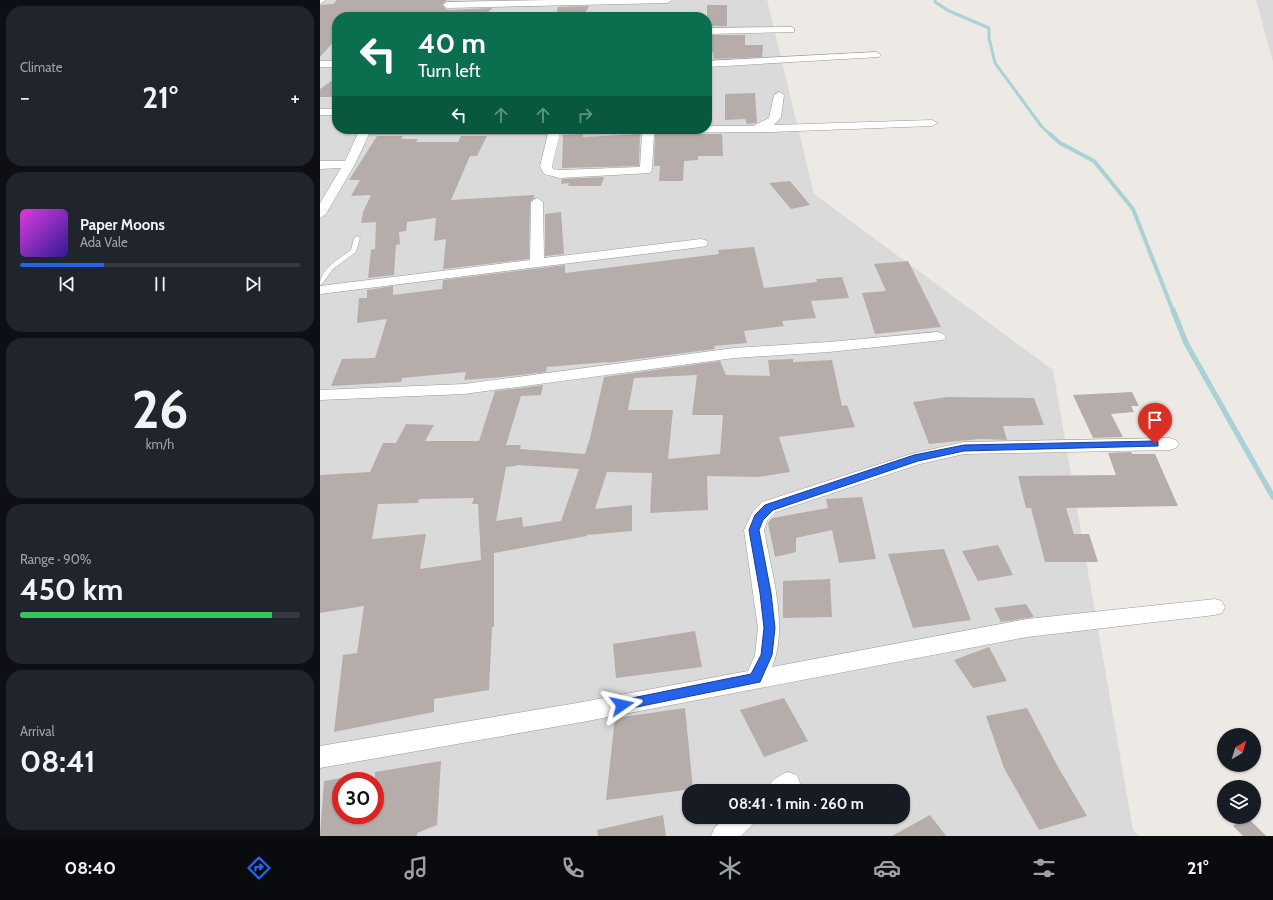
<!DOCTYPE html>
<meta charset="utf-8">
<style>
body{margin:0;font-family:Cabin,sans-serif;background:#20242c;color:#f1f3f6;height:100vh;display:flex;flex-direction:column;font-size:15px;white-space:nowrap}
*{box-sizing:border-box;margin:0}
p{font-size:13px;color:#9ea1a6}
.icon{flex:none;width:22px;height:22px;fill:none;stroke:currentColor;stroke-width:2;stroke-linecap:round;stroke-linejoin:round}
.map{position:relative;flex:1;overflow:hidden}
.panel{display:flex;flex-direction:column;gap:6px;padding:6px;background:#0d0f14;width:320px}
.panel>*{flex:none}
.guide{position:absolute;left:12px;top:12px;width:380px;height:122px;border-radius:16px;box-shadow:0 1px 3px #0004;background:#0b6e4f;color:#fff;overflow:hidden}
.needle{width:26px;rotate:38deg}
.tools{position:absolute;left:897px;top:728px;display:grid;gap:8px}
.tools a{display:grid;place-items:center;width:44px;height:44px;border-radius:50%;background:#171b24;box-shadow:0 1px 3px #0004;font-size:20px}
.speed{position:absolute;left:12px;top:772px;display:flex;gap:8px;font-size:20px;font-weight:700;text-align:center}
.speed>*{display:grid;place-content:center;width:52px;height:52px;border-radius:50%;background:#171b24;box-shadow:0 1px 3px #0004;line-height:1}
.speed .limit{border:6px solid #d22;background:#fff;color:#111}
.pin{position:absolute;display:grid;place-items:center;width:34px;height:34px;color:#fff;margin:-41px -17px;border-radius:50% 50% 50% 0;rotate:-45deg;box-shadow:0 0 4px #0007}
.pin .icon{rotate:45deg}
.me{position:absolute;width:44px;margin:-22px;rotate:79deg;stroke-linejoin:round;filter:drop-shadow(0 0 3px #0008)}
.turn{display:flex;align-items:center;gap:14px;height:84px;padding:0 20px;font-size:18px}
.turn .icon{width:52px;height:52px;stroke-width:2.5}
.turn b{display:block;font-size:28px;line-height:34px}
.lanes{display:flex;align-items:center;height:38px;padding:0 20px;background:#0003;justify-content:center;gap:20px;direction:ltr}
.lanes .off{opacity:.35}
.big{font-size:30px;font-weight:700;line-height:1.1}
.panel .widget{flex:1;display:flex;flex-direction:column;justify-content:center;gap:6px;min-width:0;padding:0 14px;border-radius:16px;background:#20242c}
.panel .dial{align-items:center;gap:0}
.dial b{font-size:52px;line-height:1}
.song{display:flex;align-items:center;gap:12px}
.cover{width:48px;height:48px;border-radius:6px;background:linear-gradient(135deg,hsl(300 70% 55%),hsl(250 70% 35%))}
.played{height:4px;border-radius:2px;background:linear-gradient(90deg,#2563eb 30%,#363941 30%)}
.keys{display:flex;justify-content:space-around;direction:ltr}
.heat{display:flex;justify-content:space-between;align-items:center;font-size:22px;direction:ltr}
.charge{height:6px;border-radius:3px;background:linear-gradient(90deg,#34c759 90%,#363941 0)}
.trip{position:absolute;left:362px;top:784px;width:228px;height:40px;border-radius:16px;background:#171b24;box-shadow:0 1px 3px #0004;font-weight:700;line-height:40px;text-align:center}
.menu{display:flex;height:64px;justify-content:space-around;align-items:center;background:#090b0e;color:#9ea1a6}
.menu .icon{width:28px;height:28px}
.menu .selected{color:#2563eb}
.menu b{font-size:18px;color:#f1f3f6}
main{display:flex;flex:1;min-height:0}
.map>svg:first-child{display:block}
.residential{fill:#dbdada;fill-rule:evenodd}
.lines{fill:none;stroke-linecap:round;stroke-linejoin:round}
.stream-far2{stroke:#aad2d6;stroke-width:3}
.stream-far1{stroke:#aad2d6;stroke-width:4}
.stream{stroke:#aad2d6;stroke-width:5.5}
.building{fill:#b6adaa;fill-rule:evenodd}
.service-casing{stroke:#9a9a9a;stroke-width:1}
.minor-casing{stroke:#9a9a9a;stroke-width:1}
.service{fill:#fff;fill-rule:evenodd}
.minor{fill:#fff;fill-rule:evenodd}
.route{fill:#2563eb;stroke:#184099}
</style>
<main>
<section class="panel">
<div class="widget"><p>Climate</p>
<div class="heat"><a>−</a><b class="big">21°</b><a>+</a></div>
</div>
<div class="widget">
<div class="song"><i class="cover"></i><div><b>Paper Moons</b><p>Ada Vale</p></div></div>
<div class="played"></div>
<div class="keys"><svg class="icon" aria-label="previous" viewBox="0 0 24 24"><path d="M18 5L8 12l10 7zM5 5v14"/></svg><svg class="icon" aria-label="pause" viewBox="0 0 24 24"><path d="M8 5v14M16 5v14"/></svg><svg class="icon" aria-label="next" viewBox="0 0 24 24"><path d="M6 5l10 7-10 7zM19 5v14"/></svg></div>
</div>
<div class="widget dial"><b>26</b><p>km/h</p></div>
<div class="widget"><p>Range · 90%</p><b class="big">450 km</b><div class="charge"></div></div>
<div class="widget"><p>Arrival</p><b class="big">08:41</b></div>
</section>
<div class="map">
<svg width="953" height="836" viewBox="0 0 953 836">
<rect width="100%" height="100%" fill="#ede9e4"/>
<g class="residential">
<path d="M0,0H447L494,194L733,370L813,830L819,836H0ZM17,17H387V129H17ZM21,781H55V815H21ZM369,791H583V817H369Z"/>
<path d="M936,0H953V62Z"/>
</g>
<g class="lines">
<path class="stream-far2" d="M615,0V2L629,11L669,28V38L675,63L722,127L731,135"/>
<path class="stream-far1" d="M730,134L740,143L774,161L813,209L853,311"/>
<path class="stream" d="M853,310L866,343L953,497"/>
</g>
<g class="building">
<path d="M17,0H153H127L122,5L127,10L172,8L164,17H17V38L0,57V5L13,4Z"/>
<rect x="387" y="5" width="20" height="21"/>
<path d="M269,6L263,17H235L238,7Z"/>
<path d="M387,35H425V45H443L442,57L394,59L393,52H387Z"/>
<path d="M17,77V97H0V89Z"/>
<path d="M435,93L437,123L427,124L425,119L405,120V94Z"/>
<path d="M263,134V137L320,134L319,166L242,168L243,135Z"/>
<path d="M335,134H402L403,156H378V160L364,161L363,181H339L340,166H334Z"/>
<path d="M57,136H83L81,139H98L96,142H138L141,136H167L157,156H150L131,200L214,195V198L210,202L209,259L123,269L126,239L114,241L116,218L87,222L86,231L79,232L80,244L76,245L74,275L48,278L51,250L55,249L56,222L41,223L43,212L51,195L31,196L40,180H29Z"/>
<path d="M284,177L281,186H248L249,183L241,184L242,179Z"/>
<path d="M470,181L490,205L471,209L449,183Z"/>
<path d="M241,212L244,254L225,256V214Z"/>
<path d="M434,247L444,288L497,282L496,279L522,277L529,298L491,301L496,318L462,321L464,326L424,331L427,343L394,346L395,349L287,363V362L227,367L226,372L182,377L144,380L146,372L82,378L81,382L11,386L22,359L55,358L67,319L37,323L39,298H47V290L73,286V295L122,289L123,280L245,265V273L399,254L398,250Z"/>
<path d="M588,261L621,327L555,334L542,293L566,291L554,264Z"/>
<path d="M473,359V362L512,360L522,406L527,405L535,427L459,437L470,472L438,477L387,476L388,510L330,513L332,473L287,472L275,509L312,505V531L267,535V536L174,553V627H172L169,690L114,699V712L14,732L23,655L37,653L44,606L0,613V475L50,472L63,443H76L86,424L114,425L105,441H159L175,391L223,385L221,395L201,396L186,445H201L200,449L265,454L270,438L284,377L400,361L406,375L450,376L448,360ZM377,375L372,415H403L400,454L348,459L353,410H308L314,378ZM196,465L259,469L241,521L203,527L202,517L176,521L186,467L196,466ZM154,498L152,504H158L161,560L100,569L106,534L52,539L58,504L98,503L99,499Z"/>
<path d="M812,392L819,406H811L814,412L791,414L803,437L773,438L753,395Z"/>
<path d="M628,397L714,398L724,425L683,426L687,440L660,439L609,444L593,402Z"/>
<path d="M811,452L812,454H835L858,506L746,508L754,534H769L778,562H725L711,508H706L698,476L796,475L788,453Z"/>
<path d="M542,497L556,559L519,563L512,530L476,538V552L455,557L448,523L452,518L508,508L506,499Z"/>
<path d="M678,545L693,575L658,581L642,551Z"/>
<path d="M624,549L651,620L593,628L568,554Z"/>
<path d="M510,579L512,617L463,618V581Z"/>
<path d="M706,604L714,617L681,622L674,608Z"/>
<path d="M375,631L382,667L296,678L293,644Z"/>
<path d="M669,647L687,681L653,688L634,660Z"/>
<path d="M464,698L488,741L444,757L420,710Z"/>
<path d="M365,708L373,789L286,800L295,718Z"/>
<path d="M707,708L738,767L767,816L719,830L684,768L666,716Z"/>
<path d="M121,761L117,825L97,833V836H0L4,781L21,778V815H55V772Z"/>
<path d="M343,815L346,836H278L277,830Z"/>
<path d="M610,815L626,836H572Z"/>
<path d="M927,817L946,836H923L913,826Z"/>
</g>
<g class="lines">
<defs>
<path id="service" d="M37,236L40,238L36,252L13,269L2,284L0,285C0,269 19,259 31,250L34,238Z"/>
<g id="minor">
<path d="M0,0H6L0,4Z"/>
<path d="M231,0H352L348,3L127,8L123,5L127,2Z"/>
<path d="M471,27L474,28V32L387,34V28Z"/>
<path d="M556,52L561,55L559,57L387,67V61Z"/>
<rect x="0" y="61" width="17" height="6"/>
<path d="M459,92L464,95L461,117L454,125L612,120L618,123L612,126L451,132L334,133L332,170L330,173L240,178L224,174L220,166L228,134H49L35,164L6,214L0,218V203L21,168L0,169V161H25L40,129H387V126H433L449,118L454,95ZM240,133H322L320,167L240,170L233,169L232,166Z"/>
<rect x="0" y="109" width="17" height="6"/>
<path d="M217,198L223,202L224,258L381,239L386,240L388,243L386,246L381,247L0,294V286L210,260L211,202Z"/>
<path d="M618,332L623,334L626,337L623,340L509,352L414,358L144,394L0,400V390L144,384L414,348L509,342Z"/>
<path d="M850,438L856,440L859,444L856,448L850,450L644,454L600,464L456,512L447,521L444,530C451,571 469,627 452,667L707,619L895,599L902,601L905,607L902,613L895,615L707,637L257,723L0,768V746L257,703L428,671L435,655L438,628L424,530L432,513L442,502L591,454L644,442Z"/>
<path d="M468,772L477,775L480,783L477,791H446C450,781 457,776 468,772Z"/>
<path d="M406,817H435L432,825L421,836H391L395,827Z"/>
</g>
</defs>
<use href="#service" class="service-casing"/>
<use href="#minor" class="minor-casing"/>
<use href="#service" class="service"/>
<use href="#minor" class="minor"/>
</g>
<path class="route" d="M835,441L838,442V446L644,451L598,461L453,510L443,520L439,530L451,593L455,628L452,655L440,682L302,710L297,709L295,705L297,701L302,700L431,674L441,655L444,628L440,593L429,530L435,515L445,505L594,455L644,445Z"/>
</svg>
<div class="tools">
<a><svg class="needle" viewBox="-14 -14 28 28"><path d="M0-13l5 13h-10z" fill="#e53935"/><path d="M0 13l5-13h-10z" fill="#9ea1a6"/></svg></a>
<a><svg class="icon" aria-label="layers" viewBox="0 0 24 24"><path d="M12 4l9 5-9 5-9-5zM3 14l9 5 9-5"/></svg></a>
</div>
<div class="speed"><div class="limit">30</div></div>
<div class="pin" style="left:835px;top:444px;background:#d93025"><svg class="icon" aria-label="arrive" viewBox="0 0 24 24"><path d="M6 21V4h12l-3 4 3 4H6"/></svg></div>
<svg class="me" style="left:302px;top:705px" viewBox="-20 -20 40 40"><path d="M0-17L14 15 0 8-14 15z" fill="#2563eb" stroke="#fff" stroke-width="4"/></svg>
<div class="trip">08:41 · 1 min · 260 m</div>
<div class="guide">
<div class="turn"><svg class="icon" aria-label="left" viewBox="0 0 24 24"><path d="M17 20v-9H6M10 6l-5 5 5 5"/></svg><div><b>40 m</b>Turn left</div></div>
<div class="lanes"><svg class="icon" aria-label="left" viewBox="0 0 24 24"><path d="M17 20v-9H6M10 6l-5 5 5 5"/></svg><svg class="icon off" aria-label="ahead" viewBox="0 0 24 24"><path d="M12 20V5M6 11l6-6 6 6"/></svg><svg class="icon off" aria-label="ahead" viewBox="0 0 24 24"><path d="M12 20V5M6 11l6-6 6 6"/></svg><svg class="icon off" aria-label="right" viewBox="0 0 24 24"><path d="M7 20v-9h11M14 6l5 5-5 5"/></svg></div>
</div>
</div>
</main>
<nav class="menu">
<b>08:40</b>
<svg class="icon selected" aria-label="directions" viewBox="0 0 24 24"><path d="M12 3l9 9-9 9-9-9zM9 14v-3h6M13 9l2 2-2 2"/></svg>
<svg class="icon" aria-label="music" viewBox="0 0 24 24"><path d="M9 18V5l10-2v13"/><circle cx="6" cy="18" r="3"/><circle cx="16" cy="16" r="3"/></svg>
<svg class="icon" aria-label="phone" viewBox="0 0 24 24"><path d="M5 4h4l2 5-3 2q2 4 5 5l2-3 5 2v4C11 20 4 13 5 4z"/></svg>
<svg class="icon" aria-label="climate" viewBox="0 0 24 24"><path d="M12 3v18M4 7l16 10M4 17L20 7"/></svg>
<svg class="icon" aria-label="car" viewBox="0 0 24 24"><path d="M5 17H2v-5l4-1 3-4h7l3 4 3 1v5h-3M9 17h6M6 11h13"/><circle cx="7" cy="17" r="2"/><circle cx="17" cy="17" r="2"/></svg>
<svg class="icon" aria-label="filters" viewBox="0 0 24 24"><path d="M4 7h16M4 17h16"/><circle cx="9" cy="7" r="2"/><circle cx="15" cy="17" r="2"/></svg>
<b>21°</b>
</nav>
